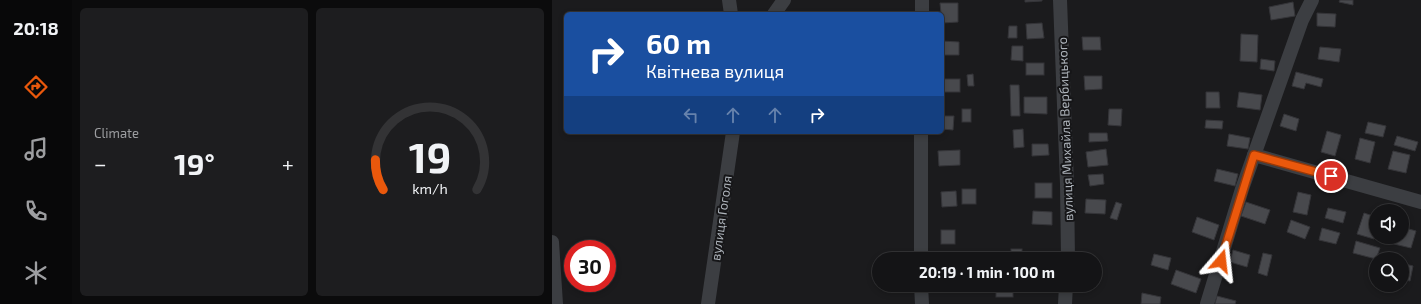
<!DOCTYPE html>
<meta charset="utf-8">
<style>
body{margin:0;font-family:"Exo 2",sans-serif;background:#1d1d1f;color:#f1f3f6;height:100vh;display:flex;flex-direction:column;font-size:15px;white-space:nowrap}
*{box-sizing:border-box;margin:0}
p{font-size:13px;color:#9d9ea1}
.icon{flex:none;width:22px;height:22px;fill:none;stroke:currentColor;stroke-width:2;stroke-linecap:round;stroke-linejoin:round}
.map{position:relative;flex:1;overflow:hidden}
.panel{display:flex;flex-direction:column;gap:8px;padding:8px;background:#0b0b0c;width:480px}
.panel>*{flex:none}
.top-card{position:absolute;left:12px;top:12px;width:380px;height:122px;border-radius:6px;box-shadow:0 2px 6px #0003,0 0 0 1px #333335;background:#1a4fa0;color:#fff;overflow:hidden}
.fabs{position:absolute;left:817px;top:204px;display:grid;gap:8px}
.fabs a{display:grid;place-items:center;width:40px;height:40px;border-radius:50%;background:#141416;box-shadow:0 2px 6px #0003,0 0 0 1px #333335;font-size:20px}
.speed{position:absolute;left:12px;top:240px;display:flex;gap:8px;font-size:20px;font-weight:700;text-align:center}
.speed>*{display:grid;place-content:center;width:52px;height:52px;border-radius:50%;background:#141416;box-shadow:0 2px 6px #0003,0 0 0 1px #333335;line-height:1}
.speed .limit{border:6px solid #d22;background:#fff;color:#111}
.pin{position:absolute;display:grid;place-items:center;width:34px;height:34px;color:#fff;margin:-17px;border:2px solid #fff;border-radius:50%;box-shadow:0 1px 4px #0007}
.me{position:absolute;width:44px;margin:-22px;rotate:17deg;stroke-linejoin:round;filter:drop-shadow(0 0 3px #0008)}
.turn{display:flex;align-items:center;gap:14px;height:84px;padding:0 16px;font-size:18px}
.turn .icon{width:52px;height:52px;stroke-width:2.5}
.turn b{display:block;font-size:28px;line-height:34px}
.lanes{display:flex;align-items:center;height:38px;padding:0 16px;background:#0003;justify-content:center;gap:20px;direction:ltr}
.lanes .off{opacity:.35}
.big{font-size:30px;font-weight:700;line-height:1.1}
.panel .widget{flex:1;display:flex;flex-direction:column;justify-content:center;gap:6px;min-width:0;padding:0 14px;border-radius:6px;background:#1d1d1f}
.panel .dial{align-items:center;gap:0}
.dial svg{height:104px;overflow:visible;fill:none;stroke:#333335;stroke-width:7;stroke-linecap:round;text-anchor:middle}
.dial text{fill:#f1f3f6;stroke:none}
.heat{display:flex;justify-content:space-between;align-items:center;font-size:22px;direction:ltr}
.panel .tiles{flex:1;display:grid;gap:8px;grid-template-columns:repeat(2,1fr)}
.trip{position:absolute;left:320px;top:252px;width:230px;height:40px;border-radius:20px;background:#141416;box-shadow:0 2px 6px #0003,0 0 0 1px #333335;font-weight:700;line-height:40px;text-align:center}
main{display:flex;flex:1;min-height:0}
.menu{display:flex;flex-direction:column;width:72px;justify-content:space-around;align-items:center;background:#080809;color:#9d9ea1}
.menu .icon{width:28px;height:28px}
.menu .active{color:#ea580c}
.menu b{font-size:18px;color:#f1f3f6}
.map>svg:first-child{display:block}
.building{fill:#48494d;stroke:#353539}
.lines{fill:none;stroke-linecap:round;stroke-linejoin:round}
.street{stroke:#3c3e42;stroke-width:14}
.route-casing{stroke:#983908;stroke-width:10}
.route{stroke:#ea580c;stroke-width:7}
.labels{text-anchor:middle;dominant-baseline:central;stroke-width:4;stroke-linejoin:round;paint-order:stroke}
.street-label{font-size:13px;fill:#aeb4bb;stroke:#161618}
</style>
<main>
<nav class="menu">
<b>20:18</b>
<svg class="icon active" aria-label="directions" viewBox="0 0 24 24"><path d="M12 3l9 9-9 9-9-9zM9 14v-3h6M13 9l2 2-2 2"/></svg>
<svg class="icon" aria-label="music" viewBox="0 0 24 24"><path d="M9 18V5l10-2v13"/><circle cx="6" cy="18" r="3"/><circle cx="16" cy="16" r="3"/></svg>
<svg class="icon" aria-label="phone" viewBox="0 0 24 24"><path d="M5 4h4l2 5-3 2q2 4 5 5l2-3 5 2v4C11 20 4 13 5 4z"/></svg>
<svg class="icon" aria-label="climate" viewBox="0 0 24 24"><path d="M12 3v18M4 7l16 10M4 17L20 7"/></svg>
</nav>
<section class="panel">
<div class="tiles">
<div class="widget"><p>Climate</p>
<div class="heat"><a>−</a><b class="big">19°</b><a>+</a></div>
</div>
<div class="widget dial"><svg viewBox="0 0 100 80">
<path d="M14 69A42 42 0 1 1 86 69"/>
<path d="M14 69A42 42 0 0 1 8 46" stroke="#ea580c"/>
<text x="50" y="56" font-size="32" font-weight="700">19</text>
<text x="50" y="72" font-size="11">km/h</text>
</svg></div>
</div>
</section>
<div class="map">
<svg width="869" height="304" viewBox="0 0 869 304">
<rect width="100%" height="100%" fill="#1b1b1d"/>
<g class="building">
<path d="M473,0H490V1L473,2Z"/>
<path d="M788,0H801V5L787,2Z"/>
<path d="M741,2L743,16L719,20L717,7Z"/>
<path d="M388,3H406V22L390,23Z"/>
<path d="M765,13L784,14L783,27L765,26Z"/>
<path d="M490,23L492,38L475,39L474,24Z"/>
<path d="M457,26H465V38H456Z"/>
<path d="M689,34L706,35L705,62L688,61Z"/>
<path d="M530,37H548L549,50H531Z"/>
<path d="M390,41L407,42V55H390Z"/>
<path d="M460,46H471V61L459,60Z"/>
<path d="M768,47L789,49L787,62L766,59Z"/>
<path d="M709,59L723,61L722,71L708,69Z"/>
<rect x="474" y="63" width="18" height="12"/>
<path d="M744,72L771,79L769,87L754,83L752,89L740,86Z"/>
<path d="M421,74L422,86H416L415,75Z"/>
<path d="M532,76H550V89L533,90Z"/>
<rect x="390" y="79" width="18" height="13"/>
<path d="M458,85H467L468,116H459Z"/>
<path d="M654,92H667L668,108H654Z"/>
<path d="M687,92L710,95L708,110L685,107Z"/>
<path d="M472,97H495V114L472,113Z"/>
<rect x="410" y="109" width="9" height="13"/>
<path d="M557,109H570L569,126L556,125Z"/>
<path d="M732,114L747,119L744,131L728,126Z"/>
<path d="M390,116H402L401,130L390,129Z"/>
<path d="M654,120L671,121L670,129L653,128Z"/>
<path d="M816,122L834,126L831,137L813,133Z"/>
<path d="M471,129L472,147L462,148L461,130Z"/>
<path d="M775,131L789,135L783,156L769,152Z"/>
<path d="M537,133H555L556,141L537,142Z"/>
<path d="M677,134L698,138L696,149L675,146Z"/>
<path d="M845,136L866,142L863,151L842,145Z"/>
<path d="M808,138L823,142L818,163L803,159Z"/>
<path d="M480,144H496L497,155L480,156Z"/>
<path d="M554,149L556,165L536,167L534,152Z"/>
<path d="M408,150V165L387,166L386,151Z"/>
<path d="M841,151L858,155L854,173L836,169Z"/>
<path d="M665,169L686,174L683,186L662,181Z"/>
<path d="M551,174L552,184L538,186L536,175Z"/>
<rect x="483" y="183" width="17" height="15"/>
<rect x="410" y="189" width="14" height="15"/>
<path d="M404,191L405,206L390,207L389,192Z"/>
<path d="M746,192L759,195L755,215L741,212Z"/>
<path d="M534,199L554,200L553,214L533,213Z"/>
<path d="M564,202L570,204L565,220L558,218Z"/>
<path d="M694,202L718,210L713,224L689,216Z"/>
<path d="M776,208L794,212L791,223L773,218Z"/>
<path d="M481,211L500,212V225L480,224Z"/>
<path d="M812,213L824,217V232L822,239L805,234Z"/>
<path d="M645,217L667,225L662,240L640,232Z"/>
<path d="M739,220L758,227L753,239L735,232Z"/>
<path d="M850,227L864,231L859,248L842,244L844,237H850Z"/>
<path d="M770,228L788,233L784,244L767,240Z"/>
<rect x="389" y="230" width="14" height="14"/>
<path d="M804,241L828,248L824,259L801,253Z"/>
<rect x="459" y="249" width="11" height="10"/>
<path d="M681,250L698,255L695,267L678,262Z"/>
<path d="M711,253L720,255L715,276L706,273Z"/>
<path d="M602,254L619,258L616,270L599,265Z"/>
<path d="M853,264L861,266L858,281L850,279Z"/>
<path d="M624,270L649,279L644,293L619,284Z"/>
<rect x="444" y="288" width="17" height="9"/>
<path d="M590,293L609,297L608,304H589Z"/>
<path d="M665,296L684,301L683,304H663Z"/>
</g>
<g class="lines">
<g class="street">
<path d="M177,0L179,14"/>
<path d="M508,0L515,184L516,259"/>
<path d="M222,14L232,0"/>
<path d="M370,14V0"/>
<path d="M702,155L869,202"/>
<path d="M0,242L4,304"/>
<path d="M369,259V132"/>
<path d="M369,285L370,304"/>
<path d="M156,304L181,132"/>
<path d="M513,304L514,285"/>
<path d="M655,304L690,189L750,20L760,0"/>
</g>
</g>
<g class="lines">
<defs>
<path id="route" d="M669,261L702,155L779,176"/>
</defs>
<use href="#route" class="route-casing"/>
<use href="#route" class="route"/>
</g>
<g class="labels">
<g class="street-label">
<text transform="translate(513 129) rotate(-92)">вулиця Михайла Вербицького</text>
<text transform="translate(169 218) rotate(-82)">вулиця Гоголя</text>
</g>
</g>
</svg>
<div class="fabs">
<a><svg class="icon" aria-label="sound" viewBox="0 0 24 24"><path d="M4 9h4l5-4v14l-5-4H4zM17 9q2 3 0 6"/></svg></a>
<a><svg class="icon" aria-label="search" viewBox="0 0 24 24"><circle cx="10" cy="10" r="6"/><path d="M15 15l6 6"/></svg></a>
</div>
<div class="speed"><div class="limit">30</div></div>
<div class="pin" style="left:779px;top:176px;background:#d93025"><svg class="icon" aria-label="arrive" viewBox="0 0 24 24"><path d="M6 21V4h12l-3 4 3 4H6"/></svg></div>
<svg class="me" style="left:669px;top:261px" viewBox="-20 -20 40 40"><path d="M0-17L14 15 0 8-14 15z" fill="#ea580c" stroke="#fff" stroke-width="4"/></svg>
<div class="trip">20:19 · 1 min · 100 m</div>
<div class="top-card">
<div class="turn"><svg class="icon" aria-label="right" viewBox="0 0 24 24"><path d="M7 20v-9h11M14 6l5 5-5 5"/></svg><div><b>60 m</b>Квітнева вулиця</div></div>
<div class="lanes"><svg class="icon off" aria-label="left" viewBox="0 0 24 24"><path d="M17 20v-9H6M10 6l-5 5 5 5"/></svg><svg class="icon off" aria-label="ahead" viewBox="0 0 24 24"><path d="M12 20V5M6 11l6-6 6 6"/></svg><svg class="icon off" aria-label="ahead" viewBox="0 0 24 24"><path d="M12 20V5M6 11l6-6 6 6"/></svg><svg class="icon" aria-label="right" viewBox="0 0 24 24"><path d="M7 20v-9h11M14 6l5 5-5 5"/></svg></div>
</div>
</div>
</main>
